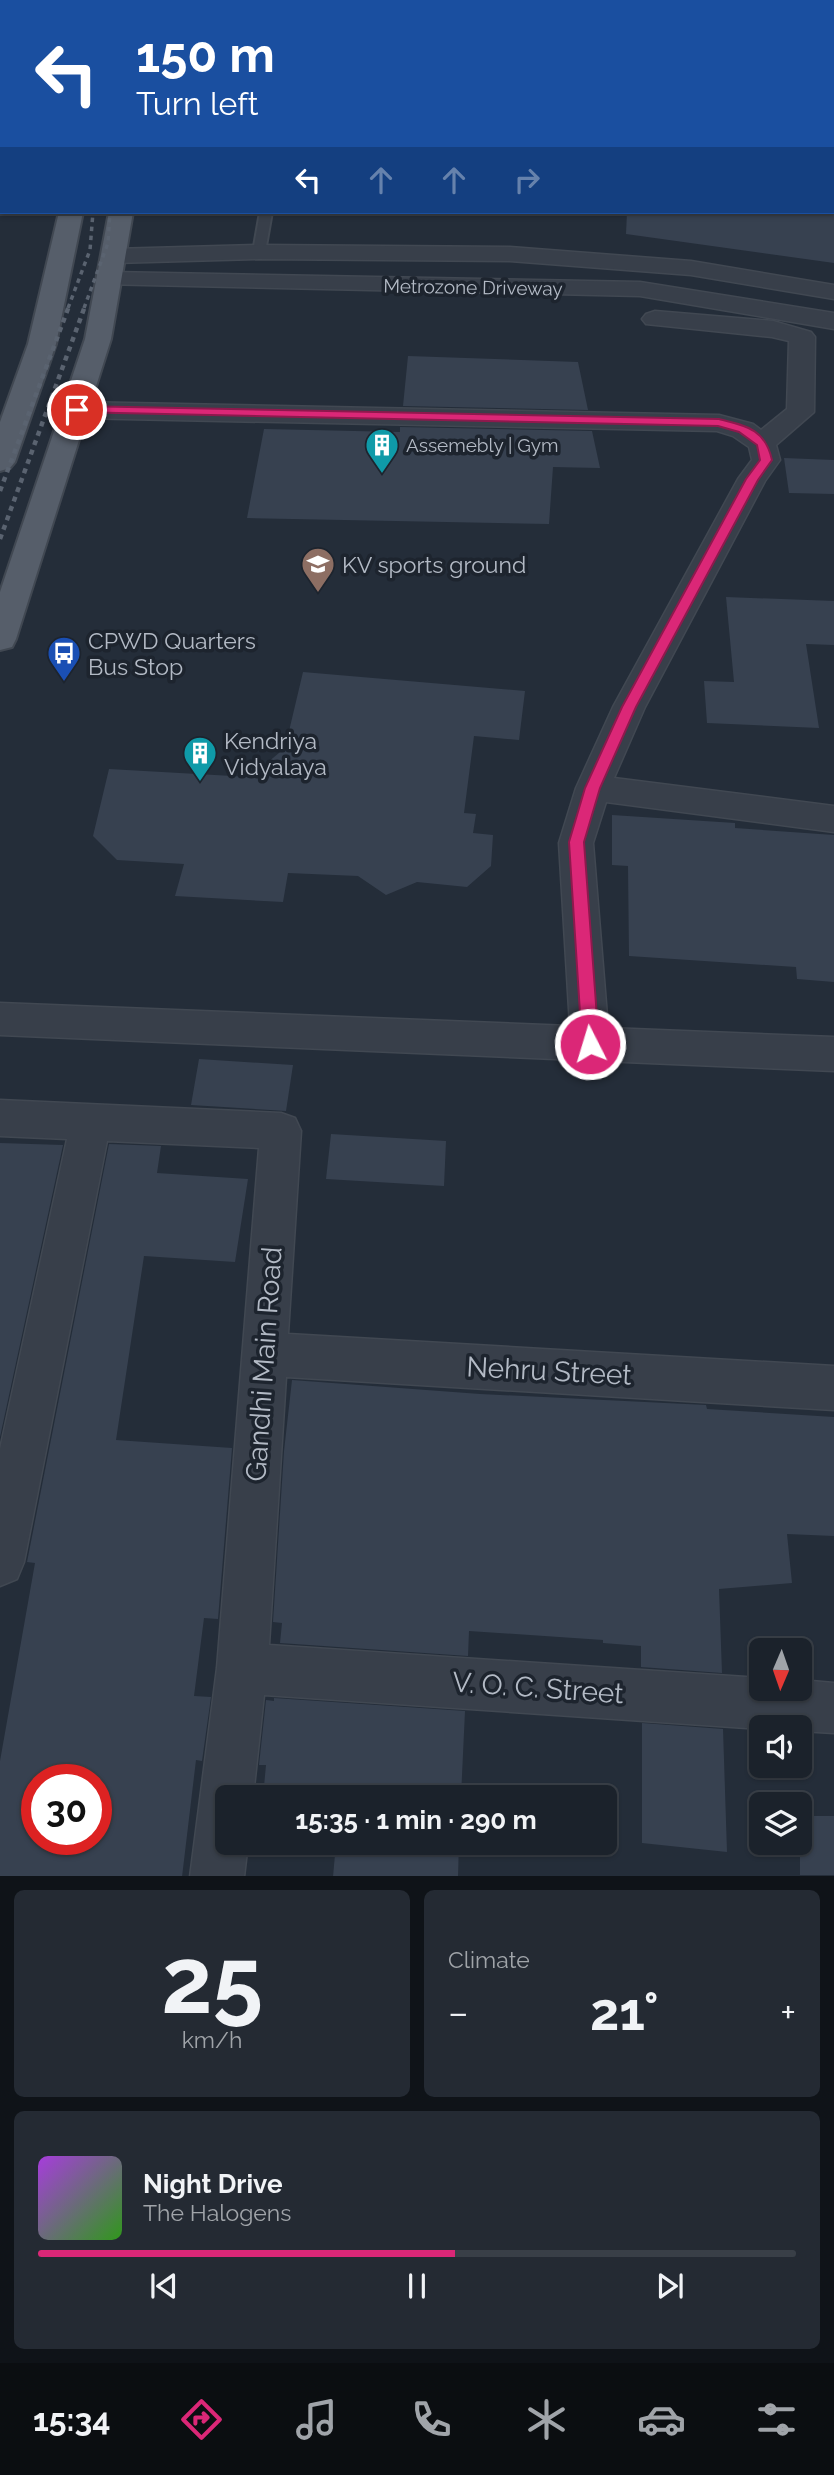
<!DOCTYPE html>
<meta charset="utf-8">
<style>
body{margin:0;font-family:Raleway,sans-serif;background:#242a33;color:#f1f3f6;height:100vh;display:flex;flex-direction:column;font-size:26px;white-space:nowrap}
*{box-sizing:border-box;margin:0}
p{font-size:23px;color:#a0a4a9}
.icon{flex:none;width:38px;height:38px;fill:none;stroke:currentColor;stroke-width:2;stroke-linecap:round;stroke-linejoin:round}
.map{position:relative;height:1876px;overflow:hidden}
.sheet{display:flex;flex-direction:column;gap:14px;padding:14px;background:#0f1318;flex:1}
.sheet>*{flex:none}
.guide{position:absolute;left:0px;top:0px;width:835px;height:214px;box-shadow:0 2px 5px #0004,0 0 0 2px #393f47;background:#1a4fa0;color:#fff;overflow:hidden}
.needle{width:46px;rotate:182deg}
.tools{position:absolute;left:749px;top:1638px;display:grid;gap:14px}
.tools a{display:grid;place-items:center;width:63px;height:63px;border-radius:10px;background:#1b222b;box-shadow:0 2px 5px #0004,0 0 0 2px #393f47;font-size:35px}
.speed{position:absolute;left:21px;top:1764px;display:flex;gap:14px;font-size:35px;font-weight:700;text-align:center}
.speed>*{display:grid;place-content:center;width:91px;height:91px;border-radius:50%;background:#1b222b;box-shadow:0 2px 5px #0004,0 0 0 2px #393f47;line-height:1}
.speed .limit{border:10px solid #d22;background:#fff;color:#111}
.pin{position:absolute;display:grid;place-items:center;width:60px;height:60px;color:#fff;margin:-30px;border:4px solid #fff;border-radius:50%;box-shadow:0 2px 7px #0007}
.me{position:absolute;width:77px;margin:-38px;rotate:355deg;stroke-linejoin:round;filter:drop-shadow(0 0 5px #0008)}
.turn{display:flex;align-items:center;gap:24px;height:147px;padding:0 21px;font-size:32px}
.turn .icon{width:91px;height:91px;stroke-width:2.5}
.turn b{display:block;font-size:49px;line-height:60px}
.lanes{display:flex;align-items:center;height:66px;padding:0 21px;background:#0003;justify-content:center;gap:35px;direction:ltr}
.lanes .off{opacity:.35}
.big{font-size:52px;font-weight:700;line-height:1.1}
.sheet .card{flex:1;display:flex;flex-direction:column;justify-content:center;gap:10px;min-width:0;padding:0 24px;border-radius:10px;background:#242a33}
.sheet .dial{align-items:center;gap:0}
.dial b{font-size:91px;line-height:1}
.song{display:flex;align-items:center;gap:21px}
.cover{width:84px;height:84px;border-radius:10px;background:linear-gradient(135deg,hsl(280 70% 55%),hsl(110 70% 35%))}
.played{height:7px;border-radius:4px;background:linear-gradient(90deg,#db2777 55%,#393f47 55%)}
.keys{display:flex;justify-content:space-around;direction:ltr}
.heat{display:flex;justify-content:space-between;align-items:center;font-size:38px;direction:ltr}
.sheet .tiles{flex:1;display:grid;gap:14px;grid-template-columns:1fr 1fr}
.card:last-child{grid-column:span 2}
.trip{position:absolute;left:215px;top:1785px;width:402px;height:70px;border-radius:10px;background:#1b222b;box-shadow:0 2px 5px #0004,0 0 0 2px #393f47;font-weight:700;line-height:70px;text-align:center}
.tab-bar{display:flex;height:112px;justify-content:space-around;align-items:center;background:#0b0e11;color:#a0a4a9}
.tab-bar .icon{width:49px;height:49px}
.tab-bar .on{color:#db2777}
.tab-bar b{font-size:32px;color:#f1f3f6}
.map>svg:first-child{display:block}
.building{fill:#374150;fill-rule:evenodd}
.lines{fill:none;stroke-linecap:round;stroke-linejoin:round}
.lane-casing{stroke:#414852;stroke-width:4}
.street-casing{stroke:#414852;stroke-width:3}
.primary-casing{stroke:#414852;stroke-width:4}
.lane{fill:#383f4a;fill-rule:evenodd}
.street{fill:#383f4a;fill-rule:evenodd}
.primary{fill:#565e6a;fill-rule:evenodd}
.rail-far1{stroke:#5a6370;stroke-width:3.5;stroke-dasharray:4.5 4.5;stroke-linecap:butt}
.rail{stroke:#5a6370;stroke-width:4.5;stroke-dasharray:5 5;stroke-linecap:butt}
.route{fill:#db2777;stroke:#8e194d;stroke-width:2}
.labels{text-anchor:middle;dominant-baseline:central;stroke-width:7;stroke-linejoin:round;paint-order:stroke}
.far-street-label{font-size:19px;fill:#b3bac5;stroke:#1d242e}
.far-poi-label{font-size:19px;fill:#b3bac5;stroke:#1d242e;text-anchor:start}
.poi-label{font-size:23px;fill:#b3bac5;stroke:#1d242e;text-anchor:start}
.near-street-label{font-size:28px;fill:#b3bac5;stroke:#1d242e}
</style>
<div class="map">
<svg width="834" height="1877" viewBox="0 0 834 1877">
<rect width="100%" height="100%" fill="#242d39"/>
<g class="building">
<path d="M627,212H834V263L626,234Z"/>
<path d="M408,356L578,362L588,410L403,406Z"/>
<path d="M400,427L592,431L600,468L553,467L549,524L247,518L264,429L400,432Z"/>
<path d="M784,458L834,460V494L789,493Z"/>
<path d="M726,597L834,601V645L806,644L819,728L707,723L704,681L734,682Z"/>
<path d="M303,672L525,691L519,740L474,736L464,813L476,814L473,833L493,835L491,866L467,887L417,882L386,895L358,876L288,873L283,902L175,896L184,864L117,860L93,836L109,769L250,777L285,748Z"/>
<path d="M612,815L735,823V828L834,835V982L797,979L796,967L629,956L628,866L612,865Z"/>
<path d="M199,1059L293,1065L286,1111L191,1105Z"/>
<path d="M331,1134L446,1141L444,1186L326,1179Z"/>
<path d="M0,1143L63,1145L0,1437Z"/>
<path d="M109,1144L161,1146L157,1173L248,1179L235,1262L144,1256L116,1440L232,1448L218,1619L204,1618L194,1696L211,1697L202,1761L196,1760L182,1877H0V1761L35,1563L27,1562ZM37,1780H96V1839H37Z"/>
<path d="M292,1380L480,1394L706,1405L707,1409L834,1417V1536L787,1534L792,1583L719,1589L722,1673L641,1667V1646L603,1643V1640L469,1631L468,1656L280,1643L282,1623L273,1622L284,1451Z"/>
<path d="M274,1698L465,1711L461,1797H263L266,1765H259L266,1700L274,1701Z"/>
<path d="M642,1723L723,1729L727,1852L642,1843Z"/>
<rect x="800" y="1816" width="34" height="59"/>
<path d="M336,1843H459L458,1877H333Z"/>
</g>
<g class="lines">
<defs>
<path id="lane" d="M260,212H272L265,252L259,256L253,252Z"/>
<g id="street">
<path d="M303,0H323L302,2Z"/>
<path d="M612,0H669L671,2H613Z"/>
<rect x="833" y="87" width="1" height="12"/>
<path d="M259,245L510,247L691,261L834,285V299L691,275L510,261L259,259L114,263L105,261L102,256L105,251L114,249Z"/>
<path d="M110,272L640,282L834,313V329L640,296L101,284L98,279L101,274Z"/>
<path d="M655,311L773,321L811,332L815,337L814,412L776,445L780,460L765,481L645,707L614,778L834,806V832L606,802L593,843L608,1028L834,1037V1071L0,1035V1003L570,1026L559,843L576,788L613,707L738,479L752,460L749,447L733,436L717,431L77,418L67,416L64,410L67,404L77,402L719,415L753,424L761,430L787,409L789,341L772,337L646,324L642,319L646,314Z"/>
<path d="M0,1100L281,1113L295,1118L301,1131L288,1334L834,1366V1410L286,1377L269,1645L761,1678V1689H800V1680L834,1683V1733L800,1731V1727L761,1729L264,1695L253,1797H228V1843H248L244,1877H190L217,1668L259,1148L107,1141L24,1562L17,1579L0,1586V1449L67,1139L0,1136Z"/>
</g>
<g id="primary">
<path d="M85,0H105L84,2Z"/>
<rect x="128" y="0" width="20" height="2"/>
<path d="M59,212H83L56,344L15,462L10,468L0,471V422L28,344Z"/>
<path d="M109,212H133L111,339L16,639L12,647L0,650V592L85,339Z"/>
</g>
</defs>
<use href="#lane" class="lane-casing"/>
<use href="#street" class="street-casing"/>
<use href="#primary" class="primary-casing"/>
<use href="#lane" class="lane"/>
<use href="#street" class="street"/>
<use href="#primary" class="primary"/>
<g class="rail-far1">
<path d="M68,308L90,250L93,212"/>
<path d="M84,308L108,243L110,212"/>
</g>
<g class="rail">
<path d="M0,491L69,306"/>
<path d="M0,539L85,306"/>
</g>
</g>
<path class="route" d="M77,406L719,419C747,426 765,429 772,460L758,480L636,707L600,788L584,842L599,1044L596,1049H585L582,1044L569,842L585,788L622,707L746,479L760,460L757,445L739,432L718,426L73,412V407Z"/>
<defs>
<symbol id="building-pin" viewBox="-11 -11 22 30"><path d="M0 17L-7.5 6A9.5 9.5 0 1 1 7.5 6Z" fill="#0f9aa8" stroke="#1d242e"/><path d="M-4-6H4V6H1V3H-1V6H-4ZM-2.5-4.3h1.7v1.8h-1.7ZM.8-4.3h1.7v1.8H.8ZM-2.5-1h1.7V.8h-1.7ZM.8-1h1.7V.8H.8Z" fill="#fff"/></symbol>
<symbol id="school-pin" viewBox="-11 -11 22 30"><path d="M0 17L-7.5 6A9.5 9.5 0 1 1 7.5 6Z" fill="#8d6e63" stroke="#1d242e"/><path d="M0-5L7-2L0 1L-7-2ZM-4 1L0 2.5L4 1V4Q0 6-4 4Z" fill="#fff"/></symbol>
<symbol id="bus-pin" viewBox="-11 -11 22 30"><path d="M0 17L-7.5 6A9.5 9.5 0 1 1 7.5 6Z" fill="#1a4fb4" stroke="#1d242e"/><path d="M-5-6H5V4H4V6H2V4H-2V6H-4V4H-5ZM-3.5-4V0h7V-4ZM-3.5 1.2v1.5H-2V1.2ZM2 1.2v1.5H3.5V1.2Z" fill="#fff"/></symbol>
</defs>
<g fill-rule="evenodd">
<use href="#building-pin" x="363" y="426" width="38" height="52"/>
<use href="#school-pin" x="299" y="545" width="38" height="52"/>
<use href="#bus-pin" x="45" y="634" width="38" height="52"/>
<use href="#building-pin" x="181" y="734" width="38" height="52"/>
</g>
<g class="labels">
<g class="far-street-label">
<text transform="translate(473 287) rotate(1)">Metrozone Driveway</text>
</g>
<g class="far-poi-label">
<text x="406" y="445">Assemebly | Gym</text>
</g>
<g class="poi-label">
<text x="342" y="564">KV sports ground</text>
<text x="88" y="640">CPWD Quarters<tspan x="88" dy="26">Bus Stop</tspan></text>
<text x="224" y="740">Kendriya<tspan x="224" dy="26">Vidyalaya</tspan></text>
</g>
<g class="near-street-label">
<text transform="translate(264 1364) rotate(-86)">Gandhi Main Road</text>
<text transform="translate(549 1371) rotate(3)">Nehru Street</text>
<text transform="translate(538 1688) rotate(4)">V. O. C. Street</text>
</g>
</g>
</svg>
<div class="tools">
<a><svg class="needle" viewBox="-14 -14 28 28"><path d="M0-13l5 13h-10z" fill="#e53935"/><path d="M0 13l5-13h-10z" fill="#a0a4a9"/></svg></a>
<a><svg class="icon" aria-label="sound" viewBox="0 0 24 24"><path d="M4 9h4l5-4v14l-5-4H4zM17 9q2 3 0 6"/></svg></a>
<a><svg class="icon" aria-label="layers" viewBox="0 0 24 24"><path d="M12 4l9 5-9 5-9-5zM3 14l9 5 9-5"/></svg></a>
</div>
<div class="speed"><div class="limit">30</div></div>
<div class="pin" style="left:77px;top:410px;background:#d93025"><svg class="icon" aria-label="arrive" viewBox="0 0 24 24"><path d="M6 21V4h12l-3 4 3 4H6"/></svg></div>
<svg class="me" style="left:590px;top:1044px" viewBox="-20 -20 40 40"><circle r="17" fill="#db2777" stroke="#fff" stroke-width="3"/><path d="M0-11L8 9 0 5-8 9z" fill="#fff"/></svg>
<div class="trip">15:35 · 1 min · 290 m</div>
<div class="guide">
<div class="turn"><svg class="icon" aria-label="left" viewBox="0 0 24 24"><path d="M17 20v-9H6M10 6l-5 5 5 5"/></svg><div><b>150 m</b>Turn left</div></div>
<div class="lanes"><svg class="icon" aria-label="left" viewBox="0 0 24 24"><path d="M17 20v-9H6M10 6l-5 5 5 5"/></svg><svg class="icon off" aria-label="ahead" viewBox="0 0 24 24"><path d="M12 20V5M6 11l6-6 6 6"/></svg><svg class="icon off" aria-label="ahead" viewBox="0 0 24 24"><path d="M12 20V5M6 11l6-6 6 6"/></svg><svg class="icon off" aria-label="right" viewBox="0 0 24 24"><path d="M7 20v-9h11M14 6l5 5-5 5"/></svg></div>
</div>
</div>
<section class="sheet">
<div class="tiles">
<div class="card dial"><b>25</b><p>km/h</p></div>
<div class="card"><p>Climate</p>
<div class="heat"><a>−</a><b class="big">21°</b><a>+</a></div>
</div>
<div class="card">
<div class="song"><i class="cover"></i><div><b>Night Drive</b><p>The Halogens</p></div></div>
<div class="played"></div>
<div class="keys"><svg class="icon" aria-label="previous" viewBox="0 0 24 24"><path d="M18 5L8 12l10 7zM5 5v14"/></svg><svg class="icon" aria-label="pause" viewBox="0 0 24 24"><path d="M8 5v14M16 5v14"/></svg><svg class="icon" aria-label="next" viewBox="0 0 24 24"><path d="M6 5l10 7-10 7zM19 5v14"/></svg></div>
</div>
</div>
</section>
<nav class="tab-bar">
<b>15:34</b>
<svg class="icon on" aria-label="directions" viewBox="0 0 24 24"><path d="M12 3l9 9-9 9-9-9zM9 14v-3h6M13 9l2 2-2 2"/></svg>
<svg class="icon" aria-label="music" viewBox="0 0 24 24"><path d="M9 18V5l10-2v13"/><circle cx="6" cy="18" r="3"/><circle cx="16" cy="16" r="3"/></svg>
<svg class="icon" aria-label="phone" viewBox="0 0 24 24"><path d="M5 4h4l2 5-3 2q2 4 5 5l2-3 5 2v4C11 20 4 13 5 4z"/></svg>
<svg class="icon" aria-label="climate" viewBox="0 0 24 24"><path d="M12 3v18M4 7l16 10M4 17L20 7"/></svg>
<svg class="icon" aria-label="car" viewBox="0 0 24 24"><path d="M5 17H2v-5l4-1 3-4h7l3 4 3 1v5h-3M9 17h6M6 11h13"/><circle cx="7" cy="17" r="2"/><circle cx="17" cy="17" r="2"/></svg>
<svg class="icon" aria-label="filters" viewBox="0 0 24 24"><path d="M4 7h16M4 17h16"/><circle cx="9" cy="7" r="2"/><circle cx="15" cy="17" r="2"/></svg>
</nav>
